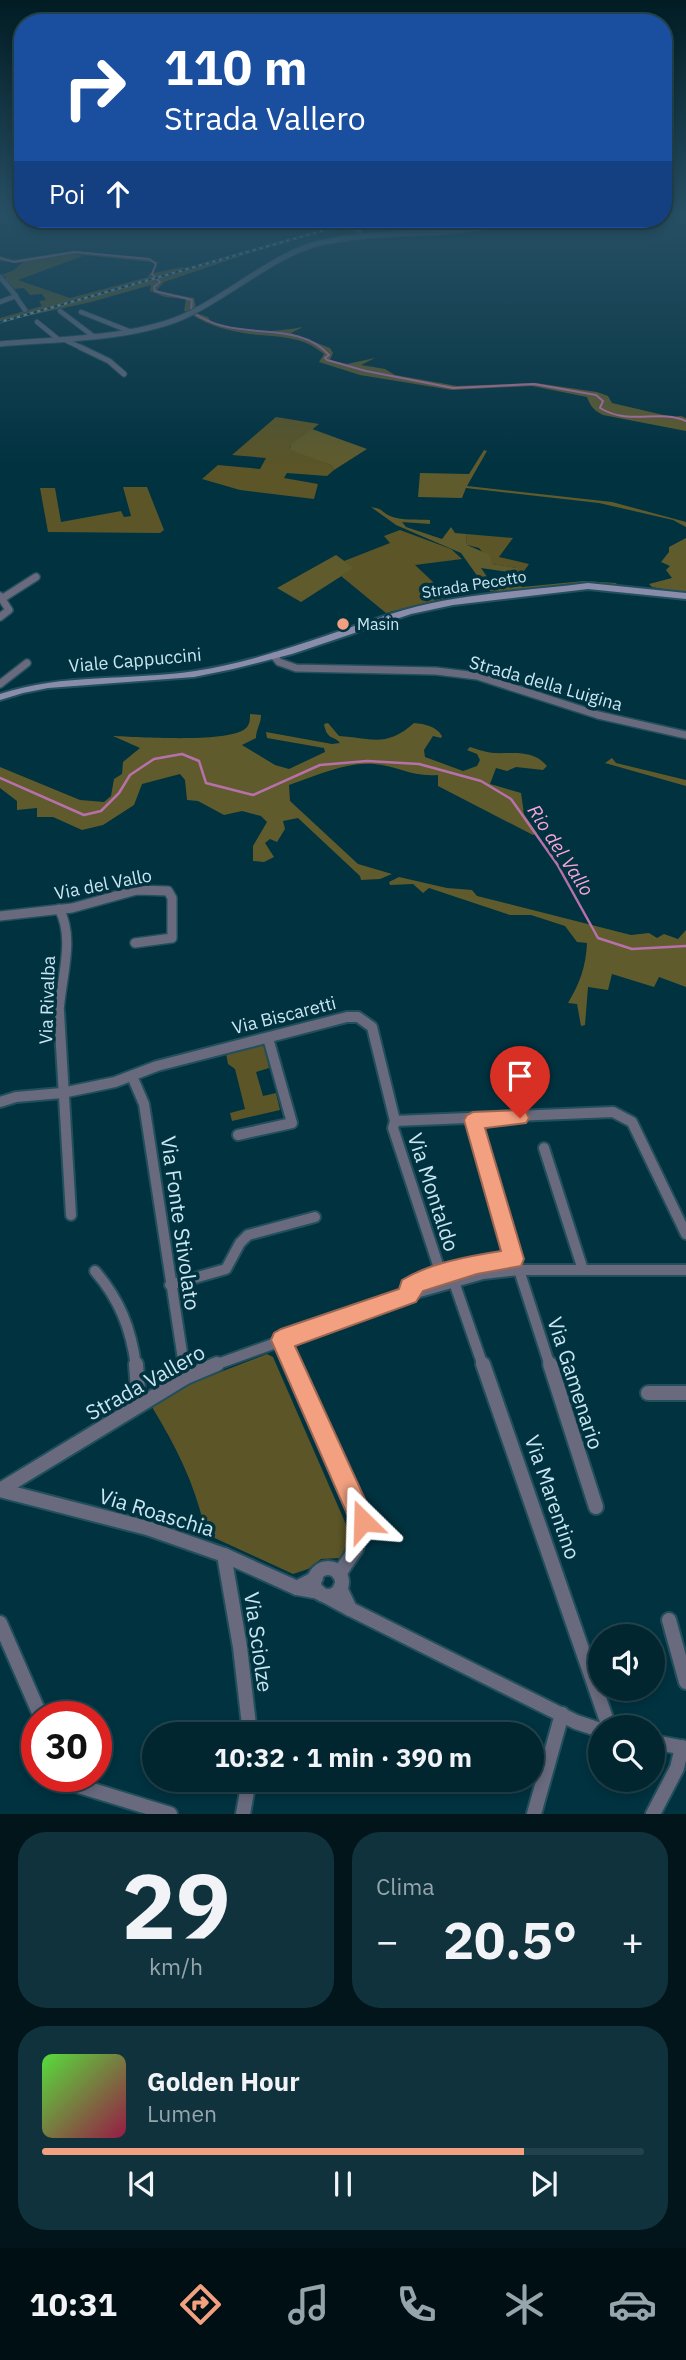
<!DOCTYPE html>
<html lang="it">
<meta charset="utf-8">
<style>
body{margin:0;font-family:"IBM Plex Sans",sans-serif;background:#0f323c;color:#f1f3f6;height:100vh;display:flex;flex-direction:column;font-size:26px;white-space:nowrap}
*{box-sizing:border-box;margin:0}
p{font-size:23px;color:#96a5ab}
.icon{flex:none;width:38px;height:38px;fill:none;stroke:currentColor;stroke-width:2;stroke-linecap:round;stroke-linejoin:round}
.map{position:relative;height:1814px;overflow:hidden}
.sheet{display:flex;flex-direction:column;gap:18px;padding:18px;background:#01151a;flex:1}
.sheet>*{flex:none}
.banner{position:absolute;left:14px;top:14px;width:658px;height:214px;border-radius:28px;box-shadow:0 4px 10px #0003,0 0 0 2px #23434c;background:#1a4fa0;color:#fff;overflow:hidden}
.buttons{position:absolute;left:588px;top:1624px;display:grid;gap:14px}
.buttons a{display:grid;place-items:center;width:77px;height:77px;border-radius:50%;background:#012630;box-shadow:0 4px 10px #0003,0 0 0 2px #23434c;font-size:35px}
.speed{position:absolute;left:21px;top:1701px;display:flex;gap:14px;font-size:35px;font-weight:700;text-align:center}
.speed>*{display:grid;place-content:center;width:91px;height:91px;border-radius:50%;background:#012630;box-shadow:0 4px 10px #0003,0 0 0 2px #23434c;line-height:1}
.speed .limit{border:10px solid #d22;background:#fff;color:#111}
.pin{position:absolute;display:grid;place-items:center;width:60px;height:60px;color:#fff;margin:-72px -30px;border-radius:50% 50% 50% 0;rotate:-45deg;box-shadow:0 0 7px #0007}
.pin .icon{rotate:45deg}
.me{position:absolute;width:77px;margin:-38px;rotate:338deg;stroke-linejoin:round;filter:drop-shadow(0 0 5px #0008)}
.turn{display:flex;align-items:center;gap:24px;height:147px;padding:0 35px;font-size:32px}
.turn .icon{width:91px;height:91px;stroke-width:2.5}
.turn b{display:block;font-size:49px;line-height:60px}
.then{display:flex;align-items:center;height:66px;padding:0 35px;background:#0003;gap:14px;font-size:26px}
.big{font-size:52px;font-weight:800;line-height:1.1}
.sheet .card{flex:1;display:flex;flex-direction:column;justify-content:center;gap:10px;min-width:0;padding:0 24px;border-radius:28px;background:#0f323c}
.sheet .dial{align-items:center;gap:0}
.dial b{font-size:91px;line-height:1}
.song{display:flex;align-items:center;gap:21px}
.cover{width:84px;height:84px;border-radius:10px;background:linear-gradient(135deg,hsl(110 70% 55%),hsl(340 70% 35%))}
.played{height:7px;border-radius:4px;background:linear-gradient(90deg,#f2a07f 80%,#23434c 80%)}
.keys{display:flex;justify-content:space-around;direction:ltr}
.heat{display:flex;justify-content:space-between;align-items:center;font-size:38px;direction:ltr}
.sheet .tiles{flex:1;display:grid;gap:18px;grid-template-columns:1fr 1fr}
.card:last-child{grid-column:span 2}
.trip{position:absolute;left:142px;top:1722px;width:402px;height:70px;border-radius:35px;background:#012630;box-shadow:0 4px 10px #0003,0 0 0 2px #23434c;font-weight:800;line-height:70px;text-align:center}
.dock{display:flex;height:112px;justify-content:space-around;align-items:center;background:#000f13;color:#96a5ab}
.dock .icon{width:49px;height:49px}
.dock .active{color:#f2a07f}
.dock b{font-size:32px;color:#f1f3f6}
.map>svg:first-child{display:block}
.green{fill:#5b5527}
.forest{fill:#605b2c}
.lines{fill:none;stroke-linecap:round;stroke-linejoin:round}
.stream-far1{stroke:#b771aa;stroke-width:2}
.stream{stroke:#b771aa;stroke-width:2.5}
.minor-far5-casing{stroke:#214f5c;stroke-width:6}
.minor-far4-casing{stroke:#214f5c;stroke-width:7}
.minor-far3-casing{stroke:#214f5c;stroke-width:10}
.minor-far2-casing{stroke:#214f5c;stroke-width:12}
.minor-far1-casing{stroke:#214f5c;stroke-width:14}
.minor-casing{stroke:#214f5c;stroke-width:18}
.tertiary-casing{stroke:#214f5c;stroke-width:7}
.secondary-casing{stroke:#214f5c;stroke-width:4}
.minor-far5{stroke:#696a7d;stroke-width:4.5}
.minor-far4{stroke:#696a7d;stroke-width:5}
.minor-far3{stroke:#696a7d;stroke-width:7}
.minor-far2{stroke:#696a7d;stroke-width:9}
.minor-far1{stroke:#696a7d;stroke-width:10}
.minor{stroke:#696a7d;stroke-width:14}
.tertiary{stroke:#696a7d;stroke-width:5}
.secondary{fill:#8a8cab;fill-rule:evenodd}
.rail-casing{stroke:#89acb8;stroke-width:2.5}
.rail{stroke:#013240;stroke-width:2;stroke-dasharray:3.5;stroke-linecap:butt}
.route{fill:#f2a07f;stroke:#9d6853;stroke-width:2}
.poi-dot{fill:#f2a07f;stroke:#013240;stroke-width:2.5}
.labels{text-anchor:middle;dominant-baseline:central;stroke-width:7;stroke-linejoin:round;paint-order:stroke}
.far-street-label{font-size:16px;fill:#cae6f1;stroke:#013240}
.far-poi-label{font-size:16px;fill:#cae6f1;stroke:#013240;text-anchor:start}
.street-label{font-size:18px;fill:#cae6f1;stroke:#013240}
.water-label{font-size:19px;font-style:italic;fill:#faa5d9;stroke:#013240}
.near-street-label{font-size:21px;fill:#cae6f1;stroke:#013240}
</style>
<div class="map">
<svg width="686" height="1814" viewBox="0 0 686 1814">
<rect width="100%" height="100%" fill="#013240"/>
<g class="green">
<path d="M75,254L83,256L18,280L70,298L148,277L149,274L182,267L186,268L0,321V318L42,306L39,301L46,300L42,294L30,295L24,288L13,289L4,279L6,277L1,275L14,270L24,261Z"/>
<path d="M276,417L319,424L290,447L331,465L334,470L327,476L287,473L284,478L318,484L314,499L240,490L202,479L218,465L260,469L266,458L232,455Z"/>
<path d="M123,487H147L164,530L160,533L48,532L40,488H55L61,522L121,511L124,517L131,516Z"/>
<path d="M400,530L451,549L462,559L415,565L449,597L386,613L341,576L353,568L344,561L390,543L384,536Z"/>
<path d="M466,534L513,538L499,557L529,564L522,574L516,573L517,568L492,564L479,548L467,545Z"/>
<path d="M264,1044L269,1068L256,1072L263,1096L276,1093L280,1110L232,1121L230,1113L245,1109L235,1069L228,1064L226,1053Z"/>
<path d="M267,1354L273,1357L348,1529L349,1541L340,1558L321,1559L308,1569L293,1574L206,1534C196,1486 177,1448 152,1407L192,1383Z"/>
</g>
<g class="forest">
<path d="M73,251L148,258L160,263L75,254L17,263L0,261V256L13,260Z"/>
<path d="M253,252L164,282L157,290L162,292L194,298L196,308L189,312L184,311L186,299L165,297L150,291L151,285L91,302L13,319Z"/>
<path d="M196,313L208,317L211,322C239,335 274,332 303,327L291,333L330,348L333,353L330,360L347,364L375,358L361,365L385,369L395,375L457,386L536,383L597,392L608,396L612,403L672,417L681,416L686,418V431L603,415C593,410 590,405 587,397L532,386L452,390L360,375L319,362L324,354C302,335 276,337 250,334C228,331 210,326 192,315Z"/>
<path d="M312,429L367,449L334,470L331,465L291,450V445Z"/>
<path d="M484,450L487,451L467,486L612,502L686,522V527L673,520L599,503L466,488L462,498L418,497L420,473L469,474Z"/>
<path d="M371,507C384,509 381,512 390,516C401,521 417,519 430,520V524L402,522L406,527L442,539L451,527L455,533L466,534L467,545L490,555L492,564L518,568L516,573L481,568L494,587L515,583L522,587L584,581L616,583L618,586C573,582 529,596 488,591L461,553L396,525Z"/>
<path d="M686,538V593L652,587L649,584L672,578L666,570L670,566L661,562L669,552V547Z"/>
<path d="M336,555L354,568L301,602L277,588Z"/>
<path d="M250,714L261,715C261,724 256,729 256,738L242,745L275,765L289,769L325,752L324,748L267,738L266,732L332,744L340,743C334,735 327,741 324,724L328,723L339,736C372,738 386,748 414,723C425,724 436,726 442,736L441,738L433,736L424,750L425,757L463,771L477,766L480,760L477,754L467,750L470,747C477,749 485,752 493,753C512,754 533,749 547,766L543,770L516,767L507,771L496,768L490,784L521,793L524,814L537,833L533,835L438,786V775C411,777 398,766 374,764C344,762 317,776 289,785L290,801L358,864L392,874L380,879L361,880L360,876L298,818L283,821L285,829L277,842L270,839L265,843L274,857L264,862L253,861V846L267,822L261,816L242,811L224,815L198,801L187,800L185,780L180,774L142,784L134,805L103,825L82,830L53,817H37V808L17,810V801L0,788V767L80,800L104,802L111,796L114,779L122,774L123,762L140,748L113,736C139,737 227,743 245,729C250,725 250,720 250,714Z"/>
<path d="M612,758L616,763L686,780V786L605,763Z"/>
<path d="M399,877L447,888L472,890L477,896L631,935L649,933L657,938L664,934L678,939L686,930V987L659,977L654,987L612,974L608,990L588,987L585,1025L581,1026L577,1004L568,1003C580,983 586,966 587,943L577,942L565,926L531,915H510L429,888L423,893L413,884L390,885L389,882Z"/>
</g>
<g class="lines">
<path class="stream-far1" d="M0,258L14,262L75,252L149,259L156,264L152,274L160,282L154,287L155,291L192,300L191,311C236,345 295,317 329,355L325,358L327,360L366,371L453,388L534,384L596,395L603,401L600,408C630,426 658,409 686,421"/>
<path class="stream" d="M0,778L84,815L101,811L119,793L130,775L154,759L182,754L199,761L206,783L253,795L320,765L367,761L419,764L481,781L511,799L557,864L598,938L632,949L686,946"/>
<defs>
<g id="minor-far5">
<path d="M346,225L360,231L357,238"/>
<path d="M0,277L16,296L0,302"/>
<path d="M16,297L25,310"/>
<path d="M60,311L93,336"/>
<path d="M81,312L129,331"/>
<path d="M37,322L58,339"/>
<path d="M63,339L84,349"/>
</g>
<path id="minor-far4" d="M80,347L109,361L124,374"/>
<g id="minor-far3">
<path d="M0,596L9,610L0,617"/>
<path d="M3,598L36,577"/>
<path d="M274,656L279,662L296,668L436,671L477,676L598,715L686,735"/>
<path d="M0,684L27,663"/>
</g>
<g id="minor-far2">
<path d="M59,909C76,939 60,981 59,1014"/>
<path d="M0,916L72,908L137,890L168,891L172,898V938L135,943"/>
</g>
<g id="minor-far1">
<path d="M59,1012L71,1215"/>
<path d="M132,1076L144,1104L184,1366"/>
<path d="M0,1102L16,1097L62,1093L115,1082L157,1066L347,1017H358L372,1027L395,1121L613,1112L632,1122L686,1234"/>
<path d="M395,1121L393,1128L441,1274"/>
<path d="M238,1135L292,1123L268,1038"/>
<path d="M544,1148L583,1270"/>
<path d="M519,1270L550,1366"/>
<path d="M95,1271C120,1300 131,1329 136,1366"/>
<path d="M454,1282L483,1366"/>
<path d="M170,1285L226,1269L240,1243L248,1235L315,1217"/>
<path d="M409,1295L410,1287L418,1282L477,1264L513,1259L473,1120"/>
<path d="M281,1340L293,1366"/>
<path d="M212,1366L409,1295L483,1274L519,1270H686"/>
</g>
<g id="minor">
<path d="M136,1364L139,1404"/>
<path d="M184,1364L186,1377"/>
<path d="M292,1364L363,1521L356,1549L339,1574"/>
<path d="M483,1364L609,1727"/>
<path d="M550,1364L596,1507"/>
<path d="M648,1393H686"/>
<path d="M0,1490L186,1377L217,1364"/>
<path d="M0,1490L147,1528L224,1555L297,1588"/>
<path d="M224,1555L240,1647L250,1734"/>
<circle cx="328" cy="1582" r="14"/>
<path d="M316,1578L297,1588L319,1592"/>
<path d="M326,1596L350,1609L340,1588"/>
<path d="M350,1609L576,1722L600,1730"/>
<path d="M669,1620L686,1682"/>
<path d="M0,1623L41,1717"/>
<path d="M653,1742L685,1748"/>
<path d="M69,1776L71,1780"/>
<path d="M79,1786L170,1814"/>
<path d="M243,1814L249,1780"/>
<path d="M534,1814L562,1714"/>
<path d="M653,1814L677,1768L682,1747"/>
</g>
<path id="tertiary" d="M0,344C56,339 139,339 189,314C229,295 277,253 320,243C359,234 402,234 442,232C474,230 506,223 537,219"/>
<path id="secondary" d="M588,583L686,593V599L588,589L453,605L411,614L292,654L233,669L194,677L48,688L23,693L0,700V694C63,673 130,681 195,671C267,660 334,631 404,610C463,593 527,591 588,583Z"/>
</defs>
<use href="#minor-far5" class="minor-far5-casing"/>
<use href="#minor-far4" class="minor-far4-casing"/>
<use href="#minor-far3" class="minor-far3-casing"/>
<use href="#minor-far2" class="minor-far2-casing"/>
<use href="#minor-far1" class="minor-far1-casing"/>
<use href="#minor" class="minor-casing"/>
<use href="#tertiary" class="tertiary-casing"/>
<use href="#secondary" class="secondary-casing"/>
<use href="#minor-far5" class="minor-far5"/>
<use href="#minor-far4" class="minor-far4"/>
<use href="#minor-far3" class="minor-far3"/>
<use href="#minor-far2" class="minor-far2"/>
<use href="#minor-far1" class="minor-far1"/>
<use href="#minor" class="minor"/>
<use href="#tertiary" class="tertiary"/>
<use href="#secondary" class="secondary"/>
<defs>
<path id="rail" d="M0,322L364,219"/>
</defs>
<use href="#rail" class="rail-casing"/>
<use href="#rail" class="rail"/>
</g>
<linearGradient id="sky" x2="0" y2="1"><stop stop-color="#011c23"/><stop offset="0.46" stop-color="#274f64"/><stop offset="1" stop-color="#274f64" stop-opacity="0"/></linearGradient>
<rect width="686" height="468" fill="url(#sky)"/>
<path class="route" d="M520,1110L526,1112L529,1118L526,1123L485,1128L524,1259L521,1266L477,1274L423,1291L416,1302L295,1346L375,1521L372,1530L363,1534L354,1530L271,1340L274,1333L281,1329L399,1289L402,1280C430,1263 469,1256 501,1251L464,1120L467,1115L473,1112Z"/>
<circle class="poi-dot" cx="343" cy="624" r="7"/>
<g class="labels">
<g class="far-street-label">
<text transform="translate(474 584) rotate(-9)">Strada Pecetto</text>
</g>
<g class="far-poi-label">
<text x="357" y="624">Masin</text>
</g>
<g class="street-label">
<text transform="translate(135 660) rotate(-5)">Viale Cappuccini</text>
<text transform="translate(546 683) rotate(16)">Strada della Luigina</text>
<text transform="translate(103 884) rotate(-11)">Via del Vallo</text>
<text transform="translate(47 1000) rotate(-88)">Via Rivalba</text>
<text transform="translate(284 1015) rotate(-14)">Via Biscaretti</text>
</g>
<g class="water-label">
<text transform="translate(561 850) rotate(57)">Rio del Vallo</text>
</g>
<g class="near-street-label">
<text transform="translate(434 1192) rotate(72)">Via Montaldo</text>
<text transform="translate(181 1223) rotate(82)">Via Fonte Stivolato</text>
<text transform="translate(145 1382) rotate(-29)">Strada Vallero</text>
<text transform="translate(576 1383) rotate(72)">Via Gamenario</text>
<text transform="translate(553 1497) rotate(71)">Via Marentino</text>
<text transform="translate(157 1512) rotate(17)">Via Roaschia</text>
<text transform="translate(259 1642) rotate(82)">Via Sciolze</text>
</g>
</g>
</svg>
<div class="buttons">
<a><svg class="icon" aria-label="sound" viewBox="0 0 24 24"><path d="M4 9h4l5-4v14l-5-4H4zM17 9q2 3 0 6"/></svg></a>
<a><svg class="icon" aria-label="search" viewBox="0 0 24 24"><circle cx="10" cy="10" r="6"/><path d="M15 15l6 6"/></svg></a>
</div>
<div class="speed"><div class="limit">30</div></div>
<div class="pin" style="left:520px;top:1118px;background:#d93025"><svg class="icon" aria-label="arrive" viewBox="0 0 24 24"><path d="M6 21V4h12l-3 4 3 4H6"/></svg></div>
<svg class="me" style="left:363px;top:1521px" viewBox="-20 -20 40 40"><path d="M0-17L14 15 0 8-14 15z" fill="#f2a07f" stroke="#fff" stroke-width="4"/></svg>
<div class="trip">10:32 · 1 min · 390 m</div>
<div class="banner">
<div class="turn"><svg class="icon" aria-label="right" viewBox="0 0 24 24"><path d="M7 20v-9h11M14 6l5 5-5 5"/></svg><div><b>110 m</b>Strada Vallero</div></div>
<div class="then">Poi<svg class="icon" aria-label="ahead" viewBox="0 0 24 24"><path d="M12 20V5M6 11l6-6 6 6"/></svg></div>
</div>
</div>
<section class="sheet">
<div class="tiles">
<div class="card dial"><b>29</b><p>km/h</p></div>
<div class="card"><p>Clima</p>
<div class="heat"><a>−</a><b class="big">20.5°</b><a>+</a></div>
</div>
<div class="card">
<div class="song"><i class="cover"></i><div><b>Golden Hour</b><p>Lumen</p></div></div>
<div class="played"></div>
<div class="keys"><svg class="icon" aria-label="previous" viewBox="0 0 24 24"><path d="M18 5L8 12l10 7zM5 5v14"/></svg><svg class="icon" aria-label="pause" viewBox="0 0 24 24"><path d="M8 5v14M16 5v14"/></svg><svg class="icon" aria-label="next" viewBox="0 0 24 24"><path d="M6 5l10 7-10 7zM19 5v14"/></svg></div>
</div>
</div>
</section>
<nav class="dock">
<b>10:31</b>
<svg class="icon active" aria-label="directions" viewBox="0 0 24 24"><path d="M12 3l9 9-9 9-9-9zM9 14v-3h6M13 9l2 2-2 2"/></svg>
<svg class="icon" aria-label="music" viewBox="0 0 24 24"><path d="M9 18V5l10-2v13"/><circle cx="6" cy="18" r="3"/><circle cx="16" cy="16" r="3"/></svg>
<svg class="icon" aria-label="phone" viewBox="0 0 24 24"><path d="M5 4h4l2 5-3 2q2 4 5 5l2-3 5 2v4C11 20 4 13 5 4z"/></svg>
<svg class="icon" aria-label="climate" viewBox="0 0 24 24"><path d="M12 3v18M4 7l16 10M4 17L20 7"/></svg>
<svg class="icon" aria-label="car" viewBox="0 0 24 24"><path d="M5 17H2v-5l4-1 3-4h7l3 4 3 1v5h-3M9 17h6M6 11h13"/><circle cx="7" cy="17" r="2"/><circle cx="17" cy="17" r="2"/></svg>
</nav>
